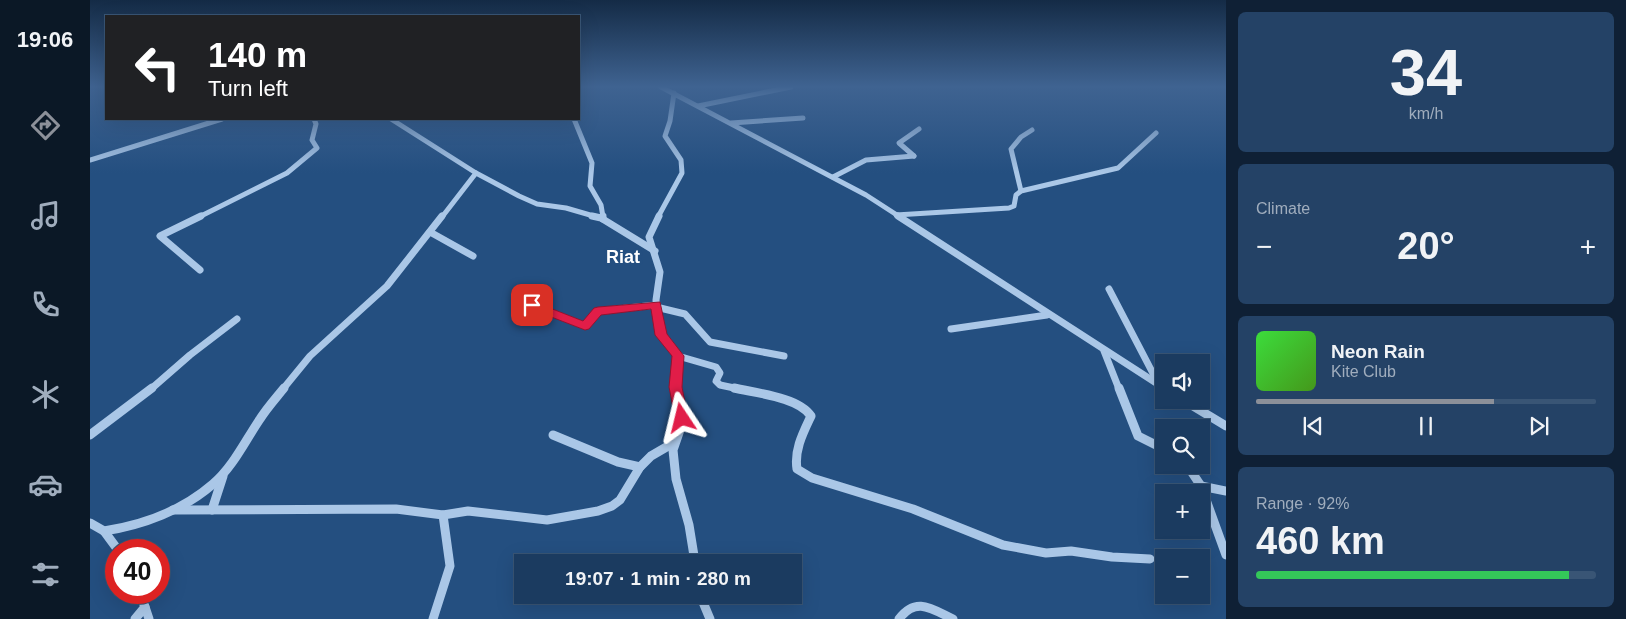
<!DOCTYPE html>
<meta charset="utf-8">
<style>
body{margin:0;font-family:Helvetica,sans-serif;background:#244266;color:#f1f3f6;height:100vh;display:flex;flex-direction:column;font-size:19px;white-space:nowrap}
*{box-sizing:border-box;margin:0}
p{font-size:16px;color:#a0adbd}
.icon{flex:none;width:28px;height:28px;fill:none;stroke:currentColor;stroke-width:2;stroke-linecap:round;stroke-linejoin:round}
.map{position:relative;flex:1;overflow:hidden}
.sheet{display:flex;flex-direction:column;gap:12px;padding:12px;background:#0f2035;width:400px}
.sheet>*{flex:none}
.hud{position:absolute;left:15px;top:15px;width:475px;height:105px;border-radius:0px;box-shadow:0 5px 20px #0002,0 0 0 1px #395575;background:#202124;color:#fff;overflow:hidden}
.controls{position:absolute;left:1065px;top:354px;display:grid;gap:10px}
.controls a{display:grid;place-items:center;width:55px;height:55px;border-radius:0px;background:#1b3b60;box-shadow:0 5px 20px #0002,0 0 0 1px #395575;font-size:25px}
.speed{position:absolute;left:15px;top:539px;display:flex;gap:10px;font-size:25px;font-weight:700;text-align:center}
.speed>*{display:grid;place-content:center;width:65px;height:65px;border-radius:50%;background:#1b3b60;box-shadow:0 5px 20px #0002,0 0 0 1px #395575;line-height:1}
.speed .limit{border:8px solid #d22;background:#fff;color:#111}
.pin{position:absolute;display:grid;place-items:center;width:42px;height:42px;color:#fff;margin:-21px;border-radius:10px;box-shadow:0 2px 8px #0006}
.me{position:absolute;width:55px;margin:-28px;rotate:350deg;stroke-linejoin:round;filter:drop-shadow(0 0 4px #0008)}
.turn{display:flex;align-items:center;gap:18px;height:105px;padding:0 20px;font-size:22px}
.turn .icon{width:65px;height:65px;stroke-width:2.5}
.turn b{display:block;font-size:35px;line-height:42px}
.big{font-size:38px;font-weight:700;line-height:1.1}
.sheet .widget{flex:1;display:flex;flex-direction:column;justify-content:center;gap:8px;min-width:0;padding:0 18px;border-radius:8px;background:#244266}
.sheet .dial{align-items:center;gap:0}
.dial b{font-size:65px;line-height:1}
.song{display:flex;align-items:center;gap:15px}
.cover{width:60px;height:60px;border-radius:8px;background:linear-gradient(135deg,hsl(120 70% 55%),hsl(100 70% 35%))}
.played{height:5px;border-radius:2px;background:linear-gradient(90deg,#8c9099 70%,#395575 70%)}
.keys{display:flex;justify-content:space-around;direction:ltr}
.heat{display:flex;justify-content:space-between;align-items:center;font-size:28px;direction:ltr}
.charge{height:8px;border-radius:4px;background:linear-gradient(90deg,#34c759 92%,#395575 0)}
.trip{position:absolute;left:424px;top:554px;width:288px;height:50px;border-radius:0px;background:#1b3b60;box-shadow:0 5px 20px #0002,0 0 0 1px #395575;font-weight:700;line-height:50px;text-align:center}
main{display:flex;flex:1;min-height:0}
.dock{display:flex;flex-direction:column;width:90px;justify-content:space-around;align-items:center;background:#0b1826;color:#a0adbd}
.dock .icon{width:35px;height:35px}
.dock .on{color:#8c9099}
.dock b{font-size:22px;color:#f1f3f6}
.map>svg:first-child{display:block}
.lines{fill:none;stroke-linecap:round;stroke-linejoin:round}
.minor-far2{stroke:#aac7e7;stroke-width:5}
.minor-far1{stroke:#aac7e7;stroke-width:7}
.minor{stroke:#aac7e7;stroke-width:9}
.route{fill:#e11d48;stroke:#92132f}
.labels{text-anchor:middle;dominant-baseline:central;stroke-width:5;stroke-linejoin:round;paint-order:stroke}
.district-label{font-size:18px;font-weight:bold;fill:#fff;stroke:#244f80}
</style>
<main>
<nav class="dock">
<b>19:06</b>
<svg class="icon on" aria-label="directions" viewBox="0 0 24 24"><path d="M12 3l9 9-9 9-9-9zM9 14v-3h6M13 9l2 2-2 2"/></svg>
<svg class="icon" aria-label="music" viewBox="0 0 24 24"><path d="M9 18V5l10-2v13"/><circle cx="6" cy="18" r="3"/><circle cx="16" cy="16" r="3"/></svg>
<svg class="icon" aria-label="phone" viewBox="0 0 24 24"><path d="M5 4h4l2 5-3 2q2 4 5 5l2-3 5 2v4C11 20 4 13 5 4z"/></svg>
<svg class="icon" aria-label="climate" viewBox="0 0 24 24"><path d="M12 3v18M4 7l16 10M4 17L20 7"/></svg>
<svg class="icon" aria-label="car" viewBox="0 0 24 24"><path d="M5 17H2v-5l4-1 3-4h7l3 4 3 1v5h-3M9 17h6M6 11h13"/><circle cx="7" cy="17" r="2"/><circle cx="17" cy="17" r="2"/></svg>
<svg class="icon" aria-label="filters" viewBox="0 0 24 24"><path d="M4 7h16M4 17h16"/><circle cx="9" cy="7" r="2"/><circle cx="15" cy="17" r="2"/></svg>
</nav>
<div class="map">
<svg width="1136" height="619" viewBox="0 0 1136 619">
<rect width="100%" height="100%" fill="#244f80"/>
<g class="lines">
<g class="minor-far2">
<path d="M571,87L776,195L810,217"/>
<path d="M608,106L701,87"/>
<path d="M301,119L386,173L429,196L447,204L476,208L507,217"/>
<path d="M484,119L502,163L500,186L511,205L513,217"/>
<path d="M641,123L713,118"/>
<path d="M824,156L809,143L829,129"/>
<path d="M0,160L132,119"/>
<path d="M743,177L776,160L824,156"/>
<path d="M931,191L921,149L931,137L942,130"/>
<path d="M806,215L919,208L924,206L926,195L931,191L1028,168L1066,133"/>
<path d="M109,217L197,173L227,148L222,140L226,124L224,119"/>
<path d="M352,217L386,173"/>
<path d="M568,217L592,173L591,160L575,136L580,121L584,93"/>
</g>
<g class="minor-far1">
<path d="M502,216L511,218L565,251"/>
<path d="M513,216V219"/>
<path d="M569,216L559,237L570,272L566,300L569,330L585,351L589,361L586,389"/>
<path d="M808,216L1074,388"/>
<path d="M340,232L383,256"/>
<path d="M110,270L70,236L111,216"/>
<path d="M1019,289L1069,385"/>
<path d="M442,305L495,326L509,311L566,305"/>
<path d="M566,307L595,314L620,342L694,356"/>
<path d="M861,329L957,315"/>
<path d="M1014,351L1029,389"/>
<path d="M588,356L626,367L630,373L626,381L630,385L649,389"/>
<path d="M61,389L100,355L147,319"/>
<path d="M193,389L220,356L297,286L352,216"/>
</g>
<g class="minor">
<path d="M586,388L591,427L583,450L586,479L599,525L605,562"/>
<path d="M644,388C665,393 709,397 721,416C713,433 704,450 707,469L722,478L823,509L913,545L956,553L981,551L1022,557L1060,559"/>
<path d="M1029,388L1048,436L1074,449"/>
<path d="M1093,400L1136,426"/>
<path d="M0,435L62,388"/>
<path d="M463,435L528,462L550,467"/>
<path d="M1097,465L1111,486L1136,555"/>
<path d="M1111,486L1136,491"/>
<path d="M83,510L306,509L353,515L378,511L457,520L508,511L522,506L530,500L550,467L561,456L585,442"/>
<path d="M122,510L133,476"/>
<path d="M0,523L14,531C53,525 93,510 123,484C143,467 155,441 170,419C177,408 186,398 194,388"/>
<path d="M14,531L28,550"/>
<path d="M610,595L620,619"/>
<path d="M55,607L59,619"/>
<path d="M45,619L55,607L49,592"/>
<path d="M343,619L360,566L353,515"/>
<path d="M809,619C826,596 842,609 863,619"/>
</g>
</g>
<linearGradient id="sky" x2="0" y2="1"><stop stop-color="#142b46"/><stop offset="0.5" stop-color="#3f6391"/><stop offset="1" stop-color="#3f6391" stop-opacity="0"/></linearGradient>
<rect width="1136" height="173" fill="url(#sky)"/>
<path class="route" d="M442,301L493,321L504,308L508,307L570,302L577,334L594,356L592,387L598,418L596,422H587L585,418L579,387L582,356L565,335L561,309L511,315L499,329L495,330L438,308V302Z"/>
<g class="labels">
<g class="district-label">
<text x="533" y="257">Riat</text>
</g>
</g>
</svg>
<div class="controls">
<a><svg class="icon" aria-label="sound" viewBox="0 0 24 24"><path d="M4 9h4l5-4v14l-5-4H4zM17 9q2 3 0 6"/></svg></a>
<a><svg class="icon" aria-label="search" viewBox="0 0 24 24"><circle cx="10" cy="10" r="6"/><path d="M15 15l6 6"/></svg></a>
<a>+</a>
<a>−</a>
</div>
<div class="speed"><div class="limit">40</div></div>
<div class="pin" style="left:442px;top:305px;background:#d93025"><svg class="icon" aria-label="arrive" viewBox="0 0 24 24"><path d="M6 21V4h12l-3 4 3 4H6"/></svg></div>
<svg class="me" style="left:592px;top:418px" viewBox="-20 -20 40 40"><path d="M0-17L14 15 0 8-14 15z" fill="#e11d48" stroke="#fff" stroke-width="4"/></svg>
<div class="trip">19:07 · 1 min · 280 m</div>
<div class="hud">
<div class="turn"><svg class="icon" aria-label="left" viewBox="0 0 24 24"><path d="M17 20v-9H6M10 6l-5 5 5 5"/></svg><div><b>140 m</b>Turn left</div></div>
</div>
</div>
<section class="sheet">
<div class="widget dial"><b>34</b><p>km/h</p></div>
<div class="widget"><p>Climate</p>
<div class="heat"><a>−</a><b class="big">20°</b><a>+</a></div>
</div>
<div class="widget">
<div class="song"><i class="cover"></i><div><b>Neon Rain</b><p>Kite Club</p></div></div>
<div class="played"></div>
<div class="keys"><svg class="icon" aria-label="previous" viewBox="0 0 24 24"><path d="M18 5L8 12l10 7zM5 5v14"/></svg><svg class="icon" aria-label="pause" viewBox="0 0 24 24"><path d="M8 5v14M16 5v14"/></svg><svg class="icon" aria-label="next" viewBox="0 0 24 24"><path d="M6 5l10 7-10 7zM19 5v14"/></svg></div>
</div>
<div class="widget"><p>Range · 92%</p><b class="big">460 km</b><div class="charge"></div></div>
</section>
</main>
